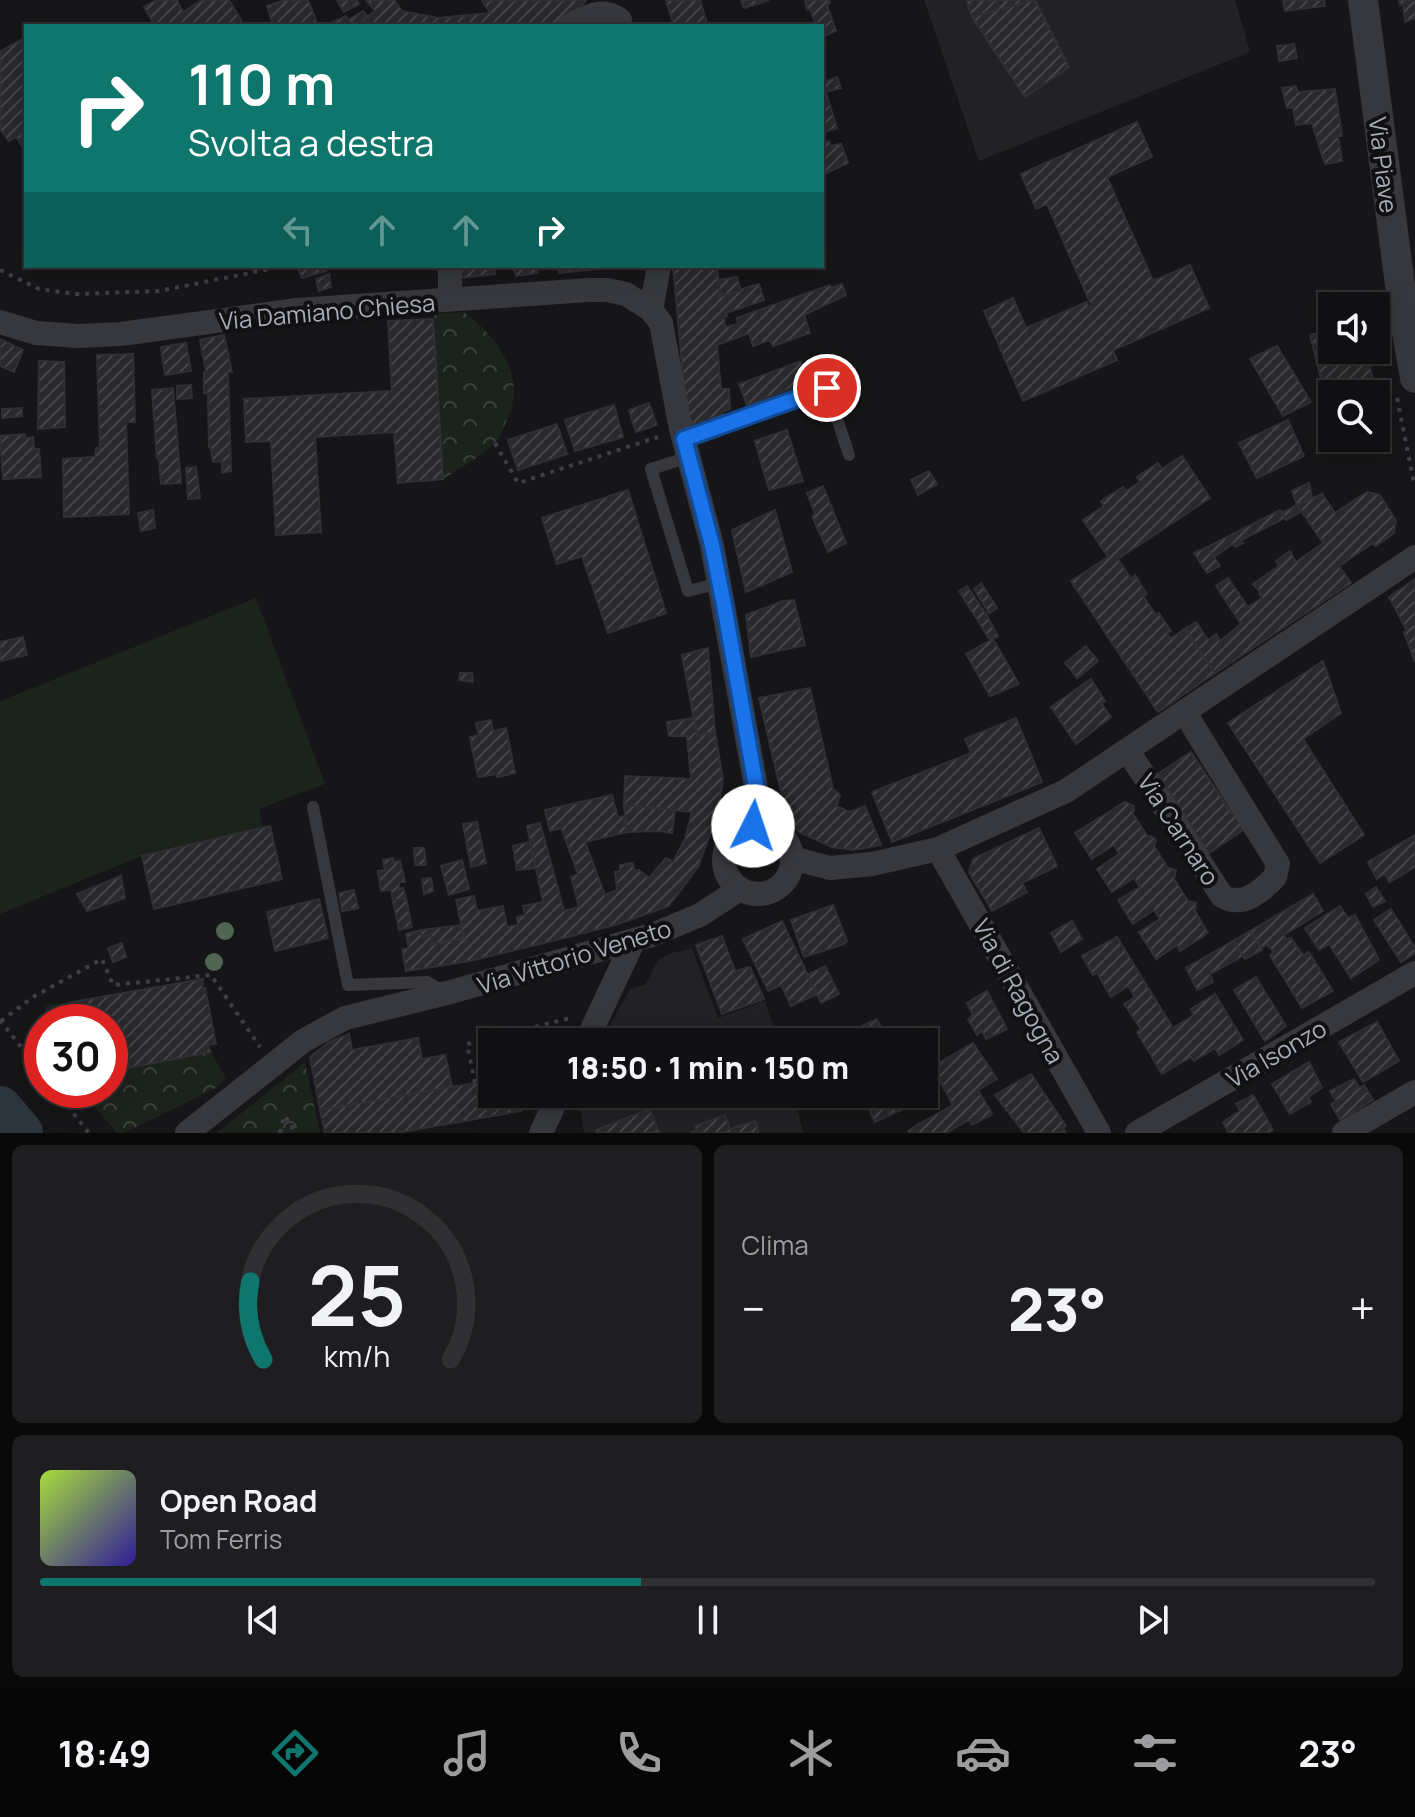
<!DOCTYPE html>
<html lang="it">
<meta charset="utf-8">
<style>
body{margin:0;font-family:Manrope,sans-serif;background:#1e1e20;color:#f1f3f6;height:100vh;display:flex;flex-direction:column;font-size:30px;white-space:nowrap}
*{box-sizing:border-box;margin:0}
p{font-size:26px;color:#9c9d9f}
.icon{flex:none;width:44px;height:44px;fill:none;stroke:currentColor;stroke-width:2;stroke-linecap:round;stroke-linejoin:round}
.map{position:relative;height:1133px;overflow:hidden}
.sheet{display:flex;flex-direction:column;gap:12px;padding:12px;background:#09090a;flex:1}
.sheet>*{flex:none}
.guide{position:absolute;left:24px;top:24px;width:800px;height:244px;border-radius:0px;box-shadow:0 4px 20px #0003,0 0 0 2px #303032;background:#0f766e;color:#fff;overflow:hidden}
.tools{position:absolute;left:1318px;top:292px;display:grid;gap:16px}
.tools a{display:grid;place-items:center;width:72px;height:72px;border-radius:0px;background:#101012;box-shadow:0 4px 20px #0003,0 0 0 2px #303032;font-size:40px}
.speed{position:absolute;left:24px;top:1004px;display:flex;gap:16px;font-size:40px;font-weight:700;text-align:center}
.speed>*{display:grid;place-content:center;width:104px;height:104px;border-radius:50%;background:#101012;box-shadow:0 4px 20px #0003,0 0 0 2px #303032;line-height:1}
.speed .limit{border:12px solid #d22;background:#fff;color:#111}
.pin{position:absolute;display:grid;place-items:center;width:68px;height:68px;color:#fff;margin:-34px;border:4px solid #fff;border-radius:50%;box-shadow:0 2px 8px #0007}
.me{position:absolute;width:88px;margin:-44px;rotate:4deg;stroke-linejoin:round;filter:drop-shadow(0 0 6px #0008)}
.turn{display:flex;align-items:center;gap:28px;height:168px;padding:0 32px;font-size:36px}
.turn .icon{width:104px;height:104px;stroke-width:2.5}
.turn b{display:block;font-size:56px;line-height:68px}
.lanes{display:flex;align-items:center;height:76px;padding:0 32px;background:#0003;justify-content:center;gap:40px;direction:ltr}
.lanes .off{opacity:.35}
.big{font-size:60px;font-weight:800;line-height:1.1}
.sheet .widget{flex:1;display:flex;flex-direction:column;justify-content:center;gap:12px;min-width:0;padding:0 28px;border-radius:12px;background:#1e1e20}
.sheet .dial{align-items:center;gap:0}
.dial svg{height:208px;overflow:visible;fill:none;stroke:#303032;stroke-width:7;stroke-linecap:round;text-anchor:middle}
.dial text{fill:#f1f3f6;stroke:none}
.song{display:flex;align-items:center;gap:24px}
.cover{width:96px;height:96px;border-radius:12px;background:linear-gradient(135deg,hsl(80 70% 55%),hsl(250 70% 35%))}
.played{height:8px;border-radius:4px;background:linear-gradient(90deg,#0f766e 45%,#303032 45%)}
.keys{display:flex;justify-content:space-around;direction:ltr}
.heat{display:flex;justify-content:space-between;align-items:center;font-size:44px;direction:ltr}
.sheet .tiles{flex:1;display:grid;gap:12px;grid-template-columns:1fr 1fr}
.widget:last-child{grid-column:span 2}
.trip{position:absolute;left:478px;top:1028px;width:460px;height:80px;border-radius:0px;background:#101012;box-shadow:0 4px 20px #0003,0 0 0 2px #303032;font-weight:800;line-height:80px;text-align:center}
.tabs{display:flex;height:128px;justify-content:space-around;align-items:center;background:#060607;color:#9c9d9f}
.tabs .icon{width:56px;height:56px}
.tabs .current{color:#0f766e}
.tabs b{font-size:36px;color:#f1f3f6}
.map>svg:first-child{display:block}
.built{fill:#222225}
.grass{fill:#1c231d}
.park{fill:url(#park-crowns)}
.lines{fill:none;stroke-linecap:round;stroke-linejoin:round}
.river{stroke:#2c353c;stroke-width:44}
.building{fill:url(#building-hatch);stroke:#303034;stroke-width:2}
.path{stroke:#3d3f44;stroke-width:4;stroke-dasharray:4 6;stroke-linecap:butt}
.service{stroke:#37383d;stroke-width:12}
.minor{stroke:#37383d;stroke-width:24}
.tertiary{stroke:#37383d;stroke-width:30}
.tree{fill:#506452}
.route-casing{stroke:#114b97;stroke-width:20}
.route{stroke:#1a73e8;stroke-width:14}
.labels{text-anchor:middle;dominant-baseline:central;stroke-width:8;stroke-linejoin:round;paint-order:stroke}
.street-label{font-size:24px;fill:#a8adb8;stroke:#111113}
</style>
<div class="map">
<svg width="1415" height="1133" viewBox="0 0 1415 1133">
<defs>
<pattern id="park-crowns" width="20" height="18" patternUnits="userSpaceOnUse" patternTransform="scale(2)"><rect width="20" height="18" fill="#1c231d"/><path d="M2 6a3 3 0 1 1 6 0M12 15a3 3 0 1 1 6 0" fill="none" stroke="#3a403c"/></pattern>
<pattern id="building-hatch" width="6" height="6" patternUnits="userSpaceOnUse" patternTransform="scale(2)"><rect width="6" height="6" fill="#29292c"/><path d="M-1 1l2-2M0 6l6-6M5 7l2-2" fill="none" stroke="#454548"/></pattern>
</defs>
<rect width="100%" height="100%" fill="#161618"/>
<g class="built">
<path d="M924,0H1235L1250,52L979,161Z"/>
<path d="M692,948L718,1018L765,1001L778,1042H600L630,989L646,984L658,960L668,954Z"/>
<path d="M571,1094H794L803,1133H584L581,1113L568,1099Z"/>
</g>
<path class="grass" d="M256,598L325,784L259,809L263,828L142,856L0,914V701Z"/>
<g class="park">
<path d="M464,312C498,337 529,380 506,422C503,429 499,438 494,444C480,458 459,468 443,479L433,314Z"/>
<path d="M72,1002L76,1020L49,1022L44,1005Z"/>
<path d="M211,1052L226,1078L216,1088L124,1133H117L81,1090H110V1071Z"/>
<path d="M305,1062L320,1133H217Z"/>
</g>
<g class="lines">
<path class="river" d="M0,1108L21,1133"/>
</g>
<g class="building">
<path d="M156,0H177L183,12L202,0H229L242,22L236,26H155L144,7Z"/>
<path d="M285,0H308L318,26H273L267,6Z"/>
<path d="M337,0H357L359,4L344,12Z"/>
<path d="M366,0H394L402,11L438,18L490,13L482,0H586L579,9L556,26H366L362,21L375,11Z"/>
<path d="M666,0H700L708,26H674Z"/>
<path d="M741,0H769L744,8Z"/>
<path d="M805,0H829L830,3L827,5L836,31L822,37V26H816L810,8L807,10Z"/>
<path d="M966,0H1035L972,17Z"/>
<path d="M1035,0L1069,67L1025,97L972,17Z"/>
<path d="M1283,0H1324L1325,6L1285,11Z"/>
<path d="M1399,0H1415V18L1405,22L1403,4L1400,5Z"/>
<path d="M363,11L368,17L362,21L366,26H352L348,20Z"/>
<path d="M346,16L352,26H324Z"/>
<path d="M26,37V132L9,141L0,129V55L1,51Z"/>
<path d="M1294,44L1297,58L1279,61L1277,46Z"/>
<path d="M837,77L841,88L826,92L823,82Z"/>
<path d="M822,80L837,128L822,133Z"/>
<path d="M1296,86L1298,92L1335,89L1342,136H1338L1342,161L1325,164L1312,123L1296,125L1293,107L1287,108L1282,88Z"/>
<path d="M1137,122L1152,157L1107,177L1153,281L1190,265L1209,308L1113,350L1117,360L1023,401L984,311L1013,298L1026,328L1087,302L1089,308L1092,307L1047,204L1036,209L1021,174Z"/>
<path d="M25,131L26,132V152L16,137Z"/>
<path d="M829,141L831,146L841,144L848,163L822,175V143Z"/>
<path d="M297,266H323L326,271L302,278Z"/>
<path d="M452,266H495V274L452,279Z"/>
<path d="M513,266H536L538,273L516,276Z"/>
<path d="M559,266H628L559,273Z"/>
<path d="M673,266H717L720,296L759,284L764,300L726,313L727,316L724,317L725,327L738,324L737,318L830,285L831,288L842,284L846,295L804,315L810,333L773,346L770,340L753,346L749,333L717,345L721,389H729L730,409L722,412L723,414L691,425L685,396Z"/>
<path d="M329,274L331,287L319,291L316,279Z"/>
<path d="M737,277L741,291L720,296L718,280Z"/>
<path d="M433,319L443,479L398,483L394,432L315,437L321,532L276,535L271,441L246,442L244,399L392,391L388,321Z"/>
<path d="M1332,329V350H1366L1385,430L1376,432V394H1332V422L1310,335Z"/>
<path d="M224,335L232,372H228L231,471L222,473V461L213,462L211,448L209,447L208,393H204V372H206L200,340Z"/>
<path d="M0,339L23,350L14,372L0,366Z"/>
<path d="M186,343L191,371L165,375L161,347Z"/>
<path d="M1277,346L1311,402L1283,416L1250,359Z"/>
<path d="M133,354L135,422H126L129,514L64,517L63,459L95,457L96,448H100L97,355Z"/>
<path d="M39,361L64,362L65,427L38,429Z"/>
<path d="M801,361L808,382L747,405L739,384Z"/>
<path d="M191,385L192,398L177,399V386Z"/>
<path d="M173,388L181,483L161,484L159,459L157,458L152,390Z"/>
<path d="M649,403L657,425L636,432L629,410Z"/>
<path d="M614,405L623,437L575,451L565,420Z"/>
<path d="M22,408V416L2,418V409Z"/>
<path d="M1288,420L1304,456L1257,478L1239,443Z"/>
<path d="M557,424L567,454L518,470L508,440Z"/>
<path d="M787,430L803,481L769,490L755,441Z"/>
<path d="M25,434L26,438L33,437L34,449H39L41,477L3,479L0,436Z"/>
<path d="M1182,456L1210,498L1118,559L1131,579L1135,575L1147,594L1143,596L1156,615L1159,613L1171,631L1167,633L1170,639L1185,629L1215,673L1158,712L1071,581L1108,557L1083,520L1104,506L1101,501L1123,487L1126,491L1140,482L1137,477L1158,463L1162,469Z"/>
<path d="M196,467L200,498L188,499L186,468Z"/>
<path d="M929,471L937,484L918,495L911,480Z"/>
<path d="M1309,483L1312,498L1297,505L1292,491Z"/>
<path d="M823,486L846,543L828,552L812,516L815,514L807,493Z"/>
<path d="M628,490L666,613L608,633L582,556L557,564L542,518Z"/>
<path d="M1367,492L1380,495L1396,521L1394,533L1376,546L1373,543L1339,566L1351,583L1215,673L1185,629L1196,622L1208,640L1216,634L1220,641L1241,624L1216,586L1228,578L1248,607L1262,598L1259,594L1261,593L1253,584L1279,566L1276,561L1290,551L1296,562L1323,543L1297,505L1322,494L1335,513Z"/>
<path d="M1297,505L1302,511L1286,520L1282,513Z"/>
<path d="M153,510L155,528L141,531L138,513Z"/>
<path d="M775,510L792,572L746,592L732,530Z"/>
<path d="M1280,510L1285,518L1241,540L1243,543L1235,547L1233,544L1214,557L1207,547Z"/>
<path d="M1207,547L1220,566L1207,573L1194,553Z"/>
<path d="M1415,579V662L1404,632L1407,631L1389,597Z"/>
<path d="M981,583L997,608L989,613L974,589Z"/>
<path d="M967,586L986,614L998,636L990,640L959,591Z"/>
<path d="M794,600L805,645L751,657L746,615L783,601Z"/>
<path d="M23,637L27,655L0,661V642Z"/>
<path d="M993,639L1019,684L990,696L966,654Z"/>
<path d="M1086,646L1098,661L1077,678L1065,663Z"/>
<path d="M708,648L715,732L697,736L682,655Z"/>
<path d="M1323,661L1341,713L1303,739L1364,835L1320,863L1228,723Z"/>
<path d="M460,673H472L473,682L459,680Z"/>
<path d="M1091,679L1105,701L1101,703L1111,717L1076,744L1051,707Z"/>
<path d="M810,688L833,789L840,795L836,806L850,812L865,806L881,845L854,850L832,847L799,832L787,817L759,698Z"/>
<path d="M694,718L697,736L715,732L723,780L717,815L698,867L669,906L615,925L552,941L470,961L406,971L402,949L409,948L406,934L421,930L422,936L431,934L432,944L464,938L456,900L474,896L477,911L503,906L507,927L518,925L517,917L525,915L523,906L543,902L527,826L540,823L564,911L579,907L571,877L578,874L561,828L550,831L545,810L612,795L618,818L624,816L627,832L585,842L605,895L617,890L615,872L620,871V865L633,863L634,871L639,870L649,878L666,858L673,862L685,839L692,812L624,805L625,776L691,779L687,736H669L667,722Z"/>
<path d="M1016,718L1042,782L892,842L872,792L971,753L965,739Z"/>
<path d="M491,720L493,731L506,728L515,773L497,777V774L478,777L470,737L479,735L476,723Z"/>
<path d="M1191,752L1232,814L1235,812L1246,828L1209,853L1158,774Z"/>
<path d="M1125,802L1134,806L1133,814L1148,837L1151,836L1156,840L1154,846L1168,868L1176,870L1174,879L1188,901L1196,903L1195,911L1208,933L1180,951L1177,945L1156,959L1139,932L1160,919L1154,910L1133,924L1118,900L1140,887L1134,878L1112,892L1097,869L1119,854L1114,845L1092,859L1075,833Z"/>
<path d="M624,805L675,810L672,833L660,831L627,832Z"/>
<path d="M477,822L486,863L471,867L463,824Z"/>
<path d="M270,826L282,879L154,909L142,856Z"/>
<path d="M1039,828L1057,866L1022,883L1027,892L992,911L969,872L973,859Z"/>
<path d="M1415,835V861L1413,862L1415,867L1389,882L1385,874L1377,879L1368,862Z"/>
<path d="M530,842L536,868L517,870L513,846Z"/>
<path d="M414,848H424L426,865H415Z"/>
<path d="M393,858L394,862L400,861L405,882H399V889L403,888L406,898L393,901L391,890L381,891L378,871L385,870L383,860Z"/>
<path d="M462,860L469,889L449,895L441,866Z"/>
<path d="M121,876L125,898L87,911L77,894Z"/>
<path d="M431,878L433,891L424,894L422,879Z"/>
<path d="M1376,887L1385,901L1373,907L1366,894Z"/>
<path d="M354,890L358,908L342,911L339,893Z"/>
<path d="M1313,894L1323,911L1284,935L1286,939L1291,938L1303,955L1309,952L1333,991L1302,1008L1270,955L1273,953L1272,950L1267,945L1262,948L1250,931Z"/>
<path d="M406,898L412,927L399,930L393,901Z"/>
<path d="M319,899L328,938L275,951L267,912Z"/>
<path d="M833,905L847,941L844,944L804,957L791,920Z"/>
<path d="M1340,906L1348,918L1355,915L1379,960L1351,978L1329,944L1319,950L1305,928Z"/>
<path d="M1391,909L1415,948V953L1401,962L1374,920Z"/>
<path d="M782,921L817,994L791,1006L781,985L768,991L743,939Z"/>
<path d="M1072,921L1082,939L1061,952L1051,933Z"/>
<path d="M461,925L464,938L432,944L431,934L422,936L421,930Z"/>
<path d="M1250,931L1262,950L1245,959L1233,941Z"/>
<path d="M722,936L735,971L750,967L764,999L722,1014L696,945Z"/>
<path d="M1117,937L1173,1028L1194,1015L1191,1009L1215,994L1243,1040L1219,1055L1215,1048L1194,1061L1191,1057L1162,1074L1137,1032L1141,1029L1124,1004L1135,997L1128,986L1111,997L1097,973L1093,975L1082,956Z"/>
<path d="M1233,941L1243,956L1210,974L1213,982L1197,990L1186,968Z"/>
<path d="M122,943L126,957L113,962L108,948Z"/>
<path d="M825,966L839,994L821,1003L807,975Z"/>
<path d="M1256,977L1286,1026L1265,1041L1234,990Z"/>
<path d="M203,979L202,988H205L216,1044L207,1045L211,1052L110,1071V1022H71L76,1020L72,1002Z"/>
<path d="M987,991L1007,1029L986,1039L982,1031L977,1035L968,1019L973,1015L967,1003Z"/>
<path d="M877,1019L888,1042H838L836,1038Z"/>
<path d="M1377,1022L1399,1061L1363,1082L1339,1042Z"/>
<path d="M917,1032L922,1042H901L900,1040Z"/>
<path d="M349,1034L352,1050L418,1038L422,1059L445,1055L452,1087L320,1110L310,1057L329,1042Z"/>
<path d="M973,1043L997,1079L978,1090L992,1114L972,1125L969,1120L946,1133H909L908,1131L917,1125L953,1105L932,1067Z"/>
<path d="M1309,1062L1322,1088L1308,1097L1311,1102L1290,1114L1272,1084Z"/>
<path d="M1031,1074L1066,1126L1063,1127L1066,1133H1024L995,1095Z"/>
<path d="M1354,1079L1359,1088L1336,1101L1330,1091Z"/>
<path d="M492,1080V1094H518L521,1111L396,1133H325L320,1110Z"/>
<path d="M1364,1085L1373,1100L1340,1120L1331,1104Z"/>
<path d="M862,1094H912L916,1103L875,1122Z"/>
<path d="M1253,1095L1273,1130L1268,1133H1229L1223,1122L1240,1111L1236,1104Z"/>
<path d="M650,1109L659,1133H597L596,1130Z"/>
<path d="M725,1115L730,1129L755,1121L759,1133H690L696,1131L695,1126Z"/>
</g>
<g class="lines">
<g class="path">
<path d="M0,270L39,289L76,294L159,291L275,268"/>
<path d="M1397,398L1414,483"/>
<path d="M495,443L518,483L658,437"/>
<path d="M0,1020L42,1074"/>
<path d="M1,1021L33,997L102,959L113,985L211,975L260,1047"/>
<path d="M475,1083L467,1044L570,1018"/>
<path d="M55,1090L89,1133"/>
<path d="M280,1133L284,1116L292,1124L293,1133"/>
</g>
<g class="service">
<path d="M684,439L827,388L849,455"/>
<path d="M689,457L651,469L688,591L720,583"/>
<path d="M313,807L348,985L427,982L444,992"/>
</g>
<g class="minor">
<path d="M568,26C586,18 602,6 620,20"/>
<path d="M450,299V266"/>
<path d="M651,310L659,266"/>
<path d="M0,322L36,333L78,336L121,334L297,310L589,290H607L626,294L651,310L661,323L681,429L712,545L757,792L753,826"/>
<path d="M1128,751L1222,896C1242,908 1261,892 1275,877L1278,864L1185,713"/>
<circle cx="758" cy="860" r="34"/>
<path d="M938,849L1099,1133"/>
<path d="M792,858L830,868L872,864L938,849L1066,791L1415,557"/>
<path d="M586,1042L633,942"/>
<path d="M187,1133L303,1041L345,1018L447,993L652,935L700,915L740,889"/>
<path d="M541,1133L559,1094"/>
<path d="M1137,1133L1415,973"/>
<path d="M1344,1133L1415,1092"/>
</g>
<path class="tertiary" d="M1363,0L1404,316L1415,378"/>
</g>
<g class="tree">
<circle cx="225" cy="931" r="9"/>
<circle cx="214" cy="962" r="9"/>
</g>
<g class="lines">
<defs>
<path id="route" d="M753,826L757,792L724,605L712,545L684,439L827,388"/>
</defs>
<use href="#route" class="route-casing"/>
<use href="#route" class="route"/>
</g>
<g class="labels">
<g class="street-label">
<text transform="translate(1384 165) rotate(83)">Via Piave</text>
<text transform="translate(327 311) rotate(-5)">Via Damiano Chiesa</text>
<text transform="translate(1179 829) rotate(57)">Via Carnaro</text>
<text transform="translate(574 956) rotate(-17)">Via Vittorio Veneto</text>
<text transform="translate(1019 991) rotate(61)">Via di Ragogna</text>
<text transform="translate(1276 1053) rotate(-30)">Via Isonzo</text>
</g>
</g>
</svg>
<div class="tools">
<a><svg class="icon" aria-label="sound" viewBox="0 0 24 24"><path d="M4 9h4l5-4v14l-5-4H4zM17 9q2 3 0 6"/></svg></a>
<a><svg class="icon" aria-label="search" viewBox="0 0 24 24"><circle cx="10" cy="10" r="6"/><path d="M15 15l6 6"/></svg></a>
</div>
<div class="speed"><div class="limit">30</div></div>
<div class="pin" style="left:827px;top:388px;background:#d93025"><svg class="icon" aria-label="arrive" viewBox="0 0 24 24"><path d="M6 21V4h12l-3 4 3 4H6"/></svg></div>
<svg class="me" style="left:753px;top:826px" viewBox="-20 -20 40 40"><circle r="19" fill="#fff"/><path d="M0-13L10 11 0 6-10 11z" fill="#1a73e8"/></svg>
<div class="trip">18:50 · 1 min · 150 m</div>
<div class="guide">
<div class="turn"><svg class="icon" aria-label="right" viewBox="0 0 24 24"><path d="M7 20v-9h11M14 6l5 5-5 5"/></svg><div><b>110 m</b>Svolta a destra</div></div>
<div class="lanes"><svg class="icon off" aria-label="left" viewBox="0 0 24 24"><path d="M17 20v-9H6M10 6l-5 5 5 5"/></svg><svg class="icon off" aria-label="ahead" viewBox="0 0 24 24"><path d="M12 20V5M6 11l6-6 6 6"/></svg><svg class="icon off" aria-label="ahead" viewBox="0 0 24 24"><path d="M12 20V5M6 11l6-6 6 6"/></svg><svg class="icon" aria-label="right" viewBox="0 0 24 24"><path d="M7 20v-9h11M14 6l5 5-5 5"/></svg></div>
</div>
</div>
<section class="sheet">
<div class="tiles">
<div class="widget dial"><svg viewBox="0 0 100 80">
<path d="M14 69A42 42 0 1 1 86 69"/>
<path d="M14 69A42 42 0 0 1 9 39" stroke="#0f766e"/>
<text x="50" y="56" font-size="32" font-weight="700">25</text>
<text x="50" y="72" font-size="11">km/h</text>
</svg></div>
<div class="widget"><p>Clima</p>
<div class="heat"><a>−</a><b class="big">23°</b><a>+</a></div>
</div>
<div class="widget">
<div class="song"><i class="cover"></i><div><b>Open Road</b><p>Tom Ferris</p></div></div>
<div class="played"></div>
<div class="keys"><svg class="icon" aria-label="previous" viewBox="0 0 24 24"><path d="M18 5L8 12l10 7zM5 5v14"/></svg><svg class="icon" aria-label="pause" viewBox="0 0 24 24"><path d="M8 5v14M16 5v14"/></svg><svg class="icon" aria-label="next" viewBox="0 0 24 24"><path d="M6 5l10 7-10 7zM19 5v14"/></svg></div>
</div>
</div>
</section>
<nav class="tabs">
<b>18:49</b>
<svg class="icon current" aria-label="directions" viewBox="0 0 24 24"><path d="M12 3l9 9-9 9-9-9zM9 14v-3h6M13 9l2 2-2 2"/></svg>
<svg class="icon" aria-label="music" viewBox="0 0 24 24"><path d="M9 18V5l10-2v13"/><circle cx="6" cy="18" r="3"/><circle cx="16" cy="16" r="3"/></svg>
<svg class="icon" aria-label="phone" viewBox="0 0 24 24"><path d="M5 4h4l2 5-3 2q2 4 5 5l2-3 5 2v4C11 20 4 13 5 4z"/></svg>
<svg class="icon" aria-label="climate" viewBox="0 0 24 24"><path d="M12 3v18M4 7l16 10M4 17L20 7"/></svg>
<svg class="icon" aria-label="car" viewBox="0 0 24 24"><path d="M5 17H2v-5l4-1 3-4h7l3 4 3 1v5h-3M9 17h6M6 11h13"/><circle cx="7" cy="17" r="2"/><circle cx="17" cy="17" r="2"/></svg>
<svg class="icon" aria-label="filters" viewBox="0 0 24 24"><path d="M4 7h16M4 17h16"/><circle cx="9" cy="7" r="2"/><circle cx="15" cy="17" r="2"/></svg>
<b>23°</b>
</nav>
